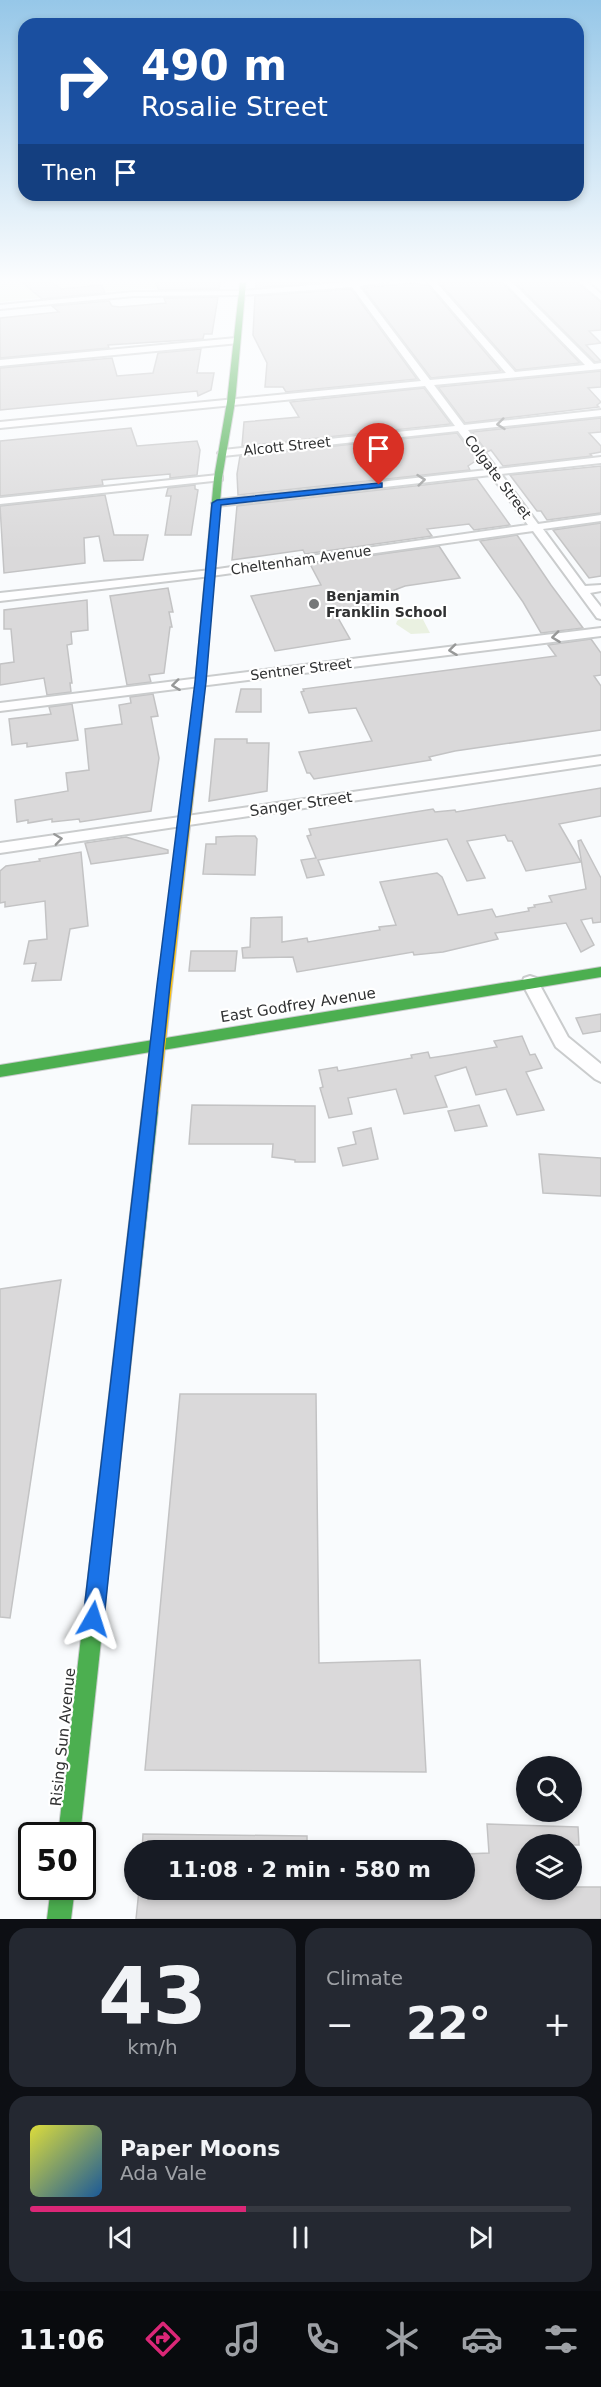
<!DOCTYPE html>
<meta charset="utf-8">
<style>
body{margin:0;font-family:"DejaVu Sans",sans-serif;background:#242831;color:#f1f3f6;height:100vh;display:flex;flex-direction:column;font-size:22px;white-space:nowrap}
*{box-sizing:border-box;margin:0}
p{font-size:20px;color:#9ea1a6}
.icon{flex:none;width:33px;height:33px;fill:none;stroke:currentColor;stroke-width:2;stroke-linecap:round;stroke-linejoin:round}
.map{position:relative;height:1919px;overflow:hidden}
.details{display:flex;flex-direction:column;gap:9px;padding:9px;background:#0d0f14;flex:1}
.details>*{flex:none}
.hud{position:absolute;left:18px;top:18px;width:566px;height:183px;border-radius:18px;box-shadow:0 3px 9px #0003;background:#1a4fa0;color:#fff;overflow:hidden}
.buttons{position:absolute;left:516px;top:1756px;display:grid;gap:12px}
.buttons a{display:grid;place-items:center;width:66px;height:66px;border-radius:50%;background:#171b24;box-shadow:0 3px 9px #0003;font-size:30px}
.speed{position:absolute;left:18px;top:1822px;display:flex;gap:12px;font-size:30px;font-weight:700;text-align:center}
.speed>*{display:grid;place-content:center;width:78px;height:78px;border-radius:50%;background:#171b24;box-shadow:0 3px 9px #0003;line-height:1}
.speed .limit{border:3px solid #111;border-radius:9px;background:#fff;color:#111}
.pin{position:absolute;display:grid;place-items:center;width:51px;height:51px;color:#fff;margin:-62px -26px;border-radius:50% 50% 50% 0;rotate:-45deg;box-shadow:0 0 6px #0007}
.pin .icon{rotate:45deg}
.me{position:absolute;width:66px;margin:-33px;rotate:6deg;stroke-linejoin:round;filter:drop-shadow(0 0 4px #0008)}
.turn{display:flex;align-items:center;gap:21px;height:126px;padding:0 24px;font-size:27px}
.turn .icon{width:78px;height:78px;stroke-width:2.5}
.turn b{display:block;font-size:42px;line-height:51px}
.then{display:flex;align-items:center;height:57px;padding:0 24px;background:#0003;gap:12px;font-size:22px}
.big{font-size:45px;font-weight:800;line-height:1.1}
.details .tile{flex:1;display:flex;flex-direction:column;justify-content:center;gap:9px;min-width:0;padding:0 21px;border-radius:18px;background:#242831}
.details .dial{align-items:center;gap:0}
.dial b{font-size:78px;line-height:1}
.song{display:flex;align-items:center;gap:18px}
.cover{width:72px;height:72px;border-radius:9px;background:linear-gradient(135deg,hsl(60 70% 55%),hsl(210 70% 35%))}
.played{height:6px;border-radius:3px;background:linear-gradient(90deg,#db2777 40%,#363941 40%)}
.keys{display:flex;justify-content:space-around;direction:ltr}
.heat{display:flex;justify-content:space-between;align-items:center;font-size:33px;direction:ltr}
.details .tiles{flex:1;display:grid;gap:9px;grid-template-columns:1fr 1fr}
.tile:last-child{grid-column:span 2}
.trip{position:absolute;left:124px;top:1840px;width:351px;height:60px;border-radius:30px;background:#171b24;box-shadow:0 3px 9px #0003;font-weight:800;line-height:60px;text-align:center}
.dock{display:flex;height:96px;justify-content:space-around;align-items:center;background:#090b0e;color:#9ea1a6}
.dock .icon{width:42px;height:42px}
.dock .selected{color:#db2777}
.dock b{font-size:27px;color:#f1f3f6}
.map>svg:first-child{display:block}
.green{fill:#eaf1e1}
.building{fill:#dad9da;stroke:#c3c3c4;stroke-width:1.5}
.lines{fill:none;stroke-linecap:round;stroke-linejoin:round}
.street-casing{stroke:#cacccd;stroke-width:4}
.fast-casing{stroke:#cacccd;stroke-width:2}
.slow-casing{stroke:#cacccd;stroke-width:2}
.street{fill:#fefeff;fill-rule:evenodd}
.fast{fill:#4caf50;fill-rule:evenodd}
.slow{fill:#ffc107;fill-rule:evenodd}
.oneway{stroke:#979898}
.route{fill:#1a73e8;stroke:#114b97;stroke-width:1.5}
.poi-dot{fill:#767879;stroke:#fff;stroke-width:2}
.labels{text-anchor:middle;dominant-baseline:central;stroke-width:4.5;stroke-linejoin:round;paint-order:stroke}
.far-street-label{font-size:14px;fill:#303132;stroke:#fff}
.far-poi-label{font-size:14px;font-weight:bold;fill:#303132;stroke:#fff;text-anchor:start}
.street-label{font-size:15px;fill:#303132;stroke:#fff}
</style>
<div class="map">
<svg width="601" height="1919" viewBox="0 0 601 1919">
<rect width="100%" height="100%" fill="#f9fbfd"/>
<g class="green">
<path d="M0,282H227L226,284L112,291L0,302Z"/>
<path d="M416,606L430,633L411,634L396,624L397,621L403,617V609Z"/>
</g>
<g class="building">
<path d="M22,282H52L61,289L102,285L105,293L42,299Z"/>
<path d="M155,282H220L219,289L159,290Z"/>
<path d="M256,282H320L256,288Z"/>
<path d="M439,282H502L580,363L516,370Z"/>
<path d="M515,282H577L601,302V330L589,331L601,343L586,345L601,361L595,362Z"/>
<path d="M410,283L428,285L501,371L431,378L363,288Z"/>
<path d="M351,289L417,379L286,392L283,387H265L267,363L253,335L255,296Z"/>
<path d="M218,297L212,334H204L203,339L108,345L109,348L0,358V318L59,312L52,306L109,301L112,306L120,307L166,303L164,298Z"/>
<path d="M201,349L197,373H214L211,390L198,396L197,391L0,410V368L112,358L117,376L153,373L158,353Z"/>
<path d="M601,371V387L588,388L601,402L597,405L599,407L465,423L438,387Z"/>
<path d="M424,388L451,424L242,446L244,422L299,417L290,402Z"/>
<path d="M601,418V432L589,433L601,446V452L590,454L592,456L503,466L491,450L487,452L472,432Z"/>
<path d="M131,428L137,446L197,441L200,450L197,475L170,478V474L102,480L103,485L0,496V441Z"/>
<path d="M457,433L477,460L468,466L470,470L238,495L237,474L240,456Z"/>
<path d="M601,466V513L547,520L541,511H537L510,475Z"/>
<path d="M477,479L510,525L474,530L469,524L427,529L432,536L305,554L303,550L232,560L237,506Z"/>
<path d="M195,485V489L198,490L191,535H165L171,496H166L168,488Z"/>
<path d="M105,495L114,535H148L143,560L104,561L99,536L84,538L85,563L4,573L0,506Z"/>
<path d="M601,523V576L589,578L553,530Z"/>
<path d="M517,535L551,585L583,628L541,633L523,602L480,541Z"/>
<path d="M439,546L460,578L405,586L371,599L378,610L337,616L350,639L275,651L251,596L321,585L310,564Z"/>
<path d="M168,588L173,612H169L172,627H170L164,673L149,675L151,682L127,685L110,596Z"/>
<path d="M87,600L88,630L71,632L72,644L67,645L72,683H70L71,692L47,695L44,678L0,685V664L14,662L11,629H4V610Z"/>
<path d="M591,639L601,653V675L594,676L601,686V730L455,751L429,757L431,760L314,779L310,773H307L299,752L372,741L356,708L309,713L301,692L304,691L303,689L556,656L548,645Z"/>
<path d="M241,689H261V712H236Z"/>
<path d="M153,694L158,716L151,717L159,758L151,811L80,822L79,819L52,822V819L28,823V820L17,822L15,800L68,791L66,773L89,770L85,729L122,724L119,705L131,703L130,697Z"/>
<path d="M72,704L78,740L27,747V743L12,745L9,719L51,714L49,707Z"/>
<path d="M215,739H247V743H269L267,791L209,801Z"/>
<path d="M601,788V816L559,824L581,862L526,871L512,841H508L505,835L467,841L485,878L467,881L447,839L318,860L324,875L307,878L301,860L316,858L307,836L311,835L309,829L433,809L435,812L455,810L456,812Z"/>
<path d="M236,836H255L257,839L255,875L203,874L206,844H216V837Z"/>
<path d="M126,837L168,850V853L91,864L85,843Z"/>
<path d="M581,840L601,878V922L593,923L592,918L581,920L594,945L581,952L566,923L495,933L498,939L443,952L414,955L413,952L297,972L293,957L243,958L242,948L250,947L251,918L282,917V942L307,938L308,942L380,930L379,927L396,925L380,882L437,873L442,877L458,915L492,909L496,917L529,911L528,908L535,907L534,905L552,902L549,896L586,889L578,841Z"/>
<path d="M81,852L88,926L70,929L61,980L32,981L36,963L24,964L29,941L47,939L45,901L5,907V902L0,903V871L6,866L40,861L39,859Z"/>
<path d="M191,951H237L235,971H189Z"/>
<path d="M601,1014V1031L583,1034L576,1018Z"/>
<path d="M522,1036L530,1055L535,1054L542,1068L526,1072L544,1110L517,1115L506,1089L476,1095L466,1067L435,1076L447,1107L404,1114L396,1089L348,1098L352,1114L329,1118L320,1088L323,1087L319,1070L337,1067L338,1071L412,1058L411,1055L428,1052L430,1058L450,1055L497,1047L494,1041Z"/>
<path d="M192,1105L315,1106V1162H295V1160L272,1157L273,1144H189Z"/>
<path d="M479,1105L487,1126L455,1131L448,1111Z"/>
<path d="M371,1128L378,1159L343,1166L338,1148L356,1144L353,1132Z"/>
<path d="M539,1154L601,1158V1196L543,1193Z"/>
<path d="M61,1280L10,1618L0,1617V1289Z"/>
<path d="M180,1394H316L319,1663L420,1660L426,1772L145,1770Z"/>
<path d="M487,1824L578,1827L579,1845H526V1890H572V1887H601V1919H136L139,1890H465V1854L489,1853Z"/>
<path d="M143,1834L307,1836V1851H142Z"/>
</g>
<g class="lines">
<defs>
<g id="street">
<path d="M348,282H388L359,286L430,380L506,373L428,282H436L515,372L585,365L504,282H512L594,364L601,363V369L434,385L464,425L601,410V416L468,430L497,469L601,457V463L501,474L538,524L601,515V521L543,529L585,586L601,585V591L590,593L601,607V619L597,618L533,531L211,576L0,601V593L211,570L528,525L491,475L217,506L212,503L217,500L487,470L458,431L223,456L218,453L223,450L455,426L425,386L0,428V422L421,381L352,287L242,295L134,296L0,309V305L134,292L242,291Z"/>
<path d="M579,282H588L601,294V300Z"/>
<path d="M236,338L239,339V343L0,366V360Z"/>
<path d="M218,475L222,476V480L0,504V498Z"/>
<path d="M601,628V636L0,711V703Z"/>
<path d="M601,756V764L0,853V843Z"/>
<path d="M530,976L536,978L568,1037L601,1064V1082L595,1079L556,1047L522,983L524,978Z"/>
</g>
<g id="fast">
<path d="M240,282H246L235,402L222,478L202,719L197,722L192,719L214,478L227,402Z"/>
<path d="M601,967V977L0,1077V1065Z"/>
<path d="M150,1105L155,1106L158,1111L80,1836H58L142,1111L145,1106Z"/>
<path d="M51,1887H75L71,1919H47Z"/>
</g>
<path id="slow" d="M197,716L202,719L158,1111L155,1116L150,1117L145,1116L142,1111L192,719Z"/>
</defs>
<use href="#street" class="street-casing"/>
<use href="#fast" class="fast-casing"/>
<use href="#slow" class="slow-casing"/>
<use href="#street" class="street"/>
<use href="#fast" class="fast"/>
<use href="#slow" class="slow"/>
</g>
<defs><path id="oneway-chevron" d="M-2-3.5L2.5 0L-2 3.5" fill="none" stroke-width="1.6" stroke-linecap="round" stroke-linejoin="round" transform="scale(1.5)"/></defs>
<g class="oneway">
<use href="#oneway-chevron" transform="translate(501 424) rotate(174)"/>
<use href="#oneway-chevron" transform="translate(421 480) rotate(-6)"/>
<use href="#oneway-chevron" transform="translate(556 637) rotate(173)"/>
<use href="#oneway-chevron" transform="translate(453 650) rotate(173)"/>
<use href="#oneway-chevron" transform="translate(176 685) rotate(173)"/>
<use href="#oneway-chevron" transform="translate(58 839) rotate(-8)"/>
</g>
<linearGradient id="sky" x2="0" y2="1"><stop stop-color="#96c7e8"/><stop offset="0.51" stop-color="#fcfdfe"/><stop offset="1" stop-color="#fcfdfe" stop-opacity="0"/></linearGradient>
<rect width="601" height="551" fill="url(#sky)"/>
<path class="route" d="M379,483H382V487L221,505L206,682L170,985L104,1619L101,1626L93,1629L86,1626L83,1619L157,985L195,682L212,503L217,500Z"/>
<circle class="poi-dot" cx="314" cy="604" r="6"/>
<g class="labels">
<g class="far-street-label">
<text transform="translate(287 446) rotate(-6)">Alcott Street</text>
<text transform="translate(498 477) rotate(53)">Colgate Street</text>
<text transform="translate(301 560) rotate(-8)">Cheltenham Avenue</text>
<text transform="translate(301 669) rotate(-7)">Sentner Street</text>
</g>
<g class="far-poi-label">
<text x="326" y="596">Benjamin<tspan x="326" dy="16">Franklin School</tspan></text>
</g>
<g class="street-label">
<text transform="translate(301 804) rotate(-8)">Sanger Street</text>
<text transform="translate(298 1005) rotate(-9)">East Godfrey Avenue</text>
<text transform="translate(63 1737) rotate(-84)">Rising Sun Avenue</text>
</g>
</g>
</svg>
<div class="buttons">
<a><svg class="icon" aria-label="search" viewBox="0 0 24 24"><circle cx="10" cy="10" r="6"/><path d="M15 15l6 6"/></svg></a>
<a><svg class="icon" aria-label="layers" viewBox="0 0 24 24"><path d="M12 4l9 5-9 5-9-5zM3 14l9 5 9-5"/></svg></a>
</div>
<div class="speed"><div class="limit">50</div></div>
<div class="pin" style="left:379px;top:485px;background:#d93025"><svg class="icon" aria-label="arrive" viewBox="0 0 24 24"><path d="M6 21V4h12l-3 4 3 4H6"/></svg></div>
<svg class="me" style="left:93px;top:1619px" viewBox="-20 -20 40 40"><path d="M0-17L14 15 0 8-14 15z" fill="#1a73e8" stroke="#fff" stroke-width="4"/></svg>
<div class="trip">11:08 · 2 min · 580 m</div>
<div class="hud">
<div class="turn"><svg class="icon" aria-label="right" viewBox="0 0 24 24"><path d="M7 20v-9h11M14 6l5 5-5 5"/></svg><div><b>490 m</b>Rosalie Street</div></div>
<div class="then">Then<svg class="icon" aria-label="arrive" viewBox="0 0 24 24"><path d="M6 21V4h12l-3 4 3 4H6"/></svg></div>
</div>
</div>
<section class="details">
<div class="tiles">
<div class="tile dial"><b>43</b><p>km/h</p></div>
<div class="tile"><p>Climate</p>
<div class="heat"><a>−</a><b class="big">22°</b><a>+</a></div>
</div>
<div class="tile">
<div class="song"><i class="cover"></i><div><b>Paper Moons</b><p>Ada Vale</p></div></div>
<div class="played"></div>
<div class="keys"><svg class="icon" aria-label="previous" viewBox="0 0 24 24"><path d="M18 5L8 12l10 7zM5 5v14"/></svg><svg class="icon" aria-label="pause" viewBox="0 0 24 24"><path d="M8 5v14M16 5v14"/></svg><svg class="icon" aria-label="next" viewBox="0 0 24 24"><path d="M6 5l10 7-10 7zM19 5v14"/></svg></div>
</div>
</div>
</section>
<nav class="dock">
<b>11:06</b>
<svg class="icon selected" aria-label="directions" viewBox="0 0 24 24"><path d="M12 3l9 9-9 9-9-9zM9 14v-3h6M13 9l2 2-2 2"/></svg>
<svg class="icon" aria-label="music" viewBox="0 0 24 24"><path d="M9 18V5l10-2v13"/><circle cx="6" cy="18" r="3"/><circle cx="16" cy="16" r="3"/></svg>
<svg class="icon" aria-label="phone" viewBox="0 0 24 24"><path d="M5 4h4l2 5-3 2q2 4 5 5l2-3 5 2v4C11 20 4 13 5 4z"/></svg>
<svg class="icon" aria-label="climate" viewBox="0 0 24 24"><path d="M12 3v18M4 7l16 10M4 17L20 7"/></svg>
<svg class="icon" aria-label="car" viewBox="0 0 24 24"><path d="M5 17H2v-5l4-1 3-4h7l3 4 3 1v5h-3M9 17h6M6 11h13"/><circle cx="7" cy="17" r="2"/><circle cx="17" cy="17" r="2"/></svg>
<svg class="icon" aria-label="filters" viewBox="0 0 24 24"><path d="M4 7h16M4 17h16"/><circle cx="9" cy="7" r="2"/><circle cx="15" cy="17" r="2"/></svg>
</nav>
